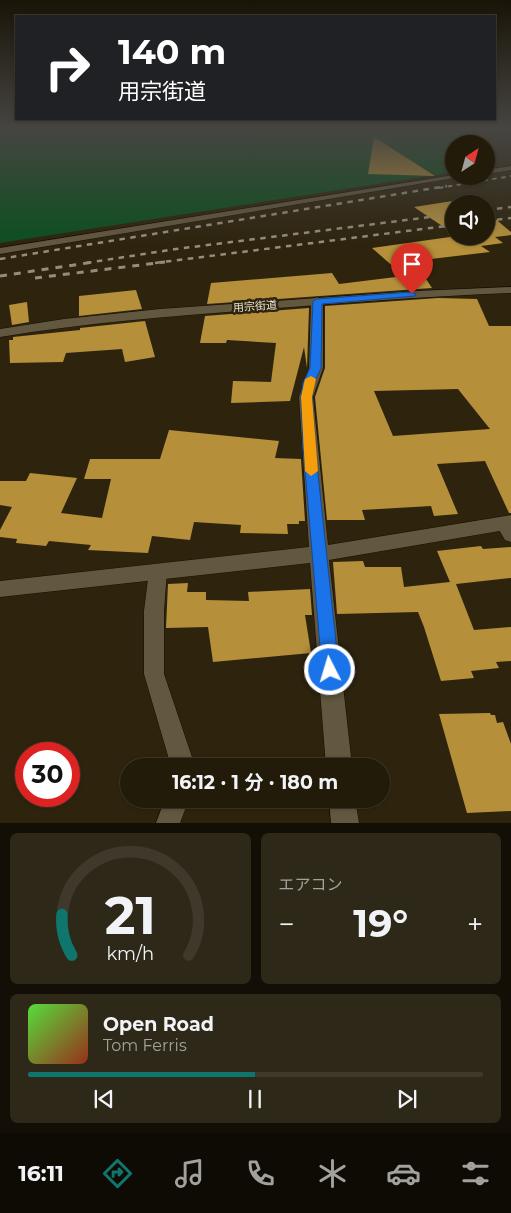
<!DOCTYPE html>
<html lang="ja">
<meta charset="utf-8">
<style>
body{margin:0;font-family:Montserrat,"Noto Sans JP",sans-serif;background:#2e2818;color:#f1f3f6;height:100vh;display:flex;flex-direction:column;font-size:19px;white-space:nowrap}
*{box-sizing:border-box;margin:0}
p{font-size:16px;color:#a2a19c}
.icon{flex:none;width:28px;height:28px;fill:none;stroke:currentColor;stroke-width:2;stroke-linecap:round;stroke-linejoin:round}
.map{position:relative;height:823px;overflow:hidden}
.details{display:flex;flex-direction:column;gap:10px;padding:10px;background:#130f06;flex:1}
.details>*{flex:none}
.top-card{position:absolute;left:15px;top:15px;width:481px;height:105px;border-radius:0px;box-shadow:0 1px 4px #0004,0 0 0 1px #3f392b;background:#202124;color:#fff;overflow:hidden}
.needle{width:32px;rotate:36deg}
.tools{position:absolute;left:445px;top:135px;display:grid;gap:10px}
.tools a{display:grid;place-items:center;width:50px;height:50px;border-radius:50%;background:#221b0a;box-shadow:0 1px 4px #0004,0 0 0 1px #3f392b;font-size:25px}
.speed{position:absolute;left:15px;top:742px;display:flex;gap:10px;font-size:25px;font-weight:700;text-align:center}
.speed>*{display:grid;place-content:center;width:65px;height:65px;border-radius:50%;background:#221b0a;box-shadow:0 1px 4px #0004,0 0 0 1px #3f392b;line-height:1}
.speed .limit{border:8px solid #d22;background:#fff;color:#111}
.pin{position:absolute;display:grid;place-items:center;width:42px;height:42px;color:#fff;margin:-51px -21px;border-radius:50% 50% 50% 0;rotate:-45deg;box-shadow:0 0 5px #0007}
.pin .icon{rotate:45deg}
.me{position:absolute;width:55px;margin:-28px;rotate:355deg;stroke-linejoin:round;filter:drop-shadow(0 0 4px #0008)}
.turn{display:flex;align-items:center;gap:18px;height:105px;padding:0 20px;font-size:22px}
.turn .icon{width:65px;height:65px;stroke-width:2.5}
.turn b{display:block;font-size:35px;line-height:42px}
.big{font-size:38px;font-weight:700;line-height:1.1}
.details .card{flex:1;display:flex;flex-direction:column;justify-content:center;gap:8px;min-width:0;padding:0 18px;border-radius:8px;background:#2e2818}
.details .dial{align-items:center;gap:0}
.dial svg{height:130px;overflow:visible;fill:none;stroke:#3f392b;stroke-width:7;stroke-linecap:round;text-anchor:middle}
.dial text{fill:#f1f3f6;stroke:none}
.song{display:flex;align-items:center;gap:15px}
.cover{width:60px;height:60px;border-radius:8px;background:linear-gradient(135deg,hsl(110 70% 55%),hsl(10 70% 35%))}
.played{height:5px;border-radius:2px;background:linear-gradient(90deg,#0f766e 50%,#3f392b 50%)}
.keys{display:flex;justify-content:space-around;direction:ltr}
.heat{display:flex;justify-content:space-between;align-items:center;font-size:28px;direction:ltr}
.details .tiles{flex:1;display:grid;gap:10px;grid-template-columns:1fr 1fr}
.card:last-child{grid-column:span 2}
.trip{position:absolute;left:120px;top:758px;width:270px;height:50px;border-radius:25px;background:#221b0a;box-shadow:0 1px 4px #0004,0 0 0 1px #3f392b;font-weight:700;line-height:50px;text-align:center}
.tabs{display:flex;height:80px;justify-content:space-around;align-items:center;background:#0e0b04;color:#a2a19c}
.tabs .icon{width:35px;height:35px}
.tabs .current{color:#0f766e}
.tabs b{font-size:22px;color:#f1f3f6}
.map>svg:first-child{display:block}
.green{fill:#0d4f20}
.building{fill:#b58f3a;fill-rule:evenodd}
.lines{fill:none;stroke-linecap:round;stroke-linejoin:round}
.lane-casing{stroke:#160d00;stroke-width:1}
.street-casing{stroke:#160d00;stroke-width:1}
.secondary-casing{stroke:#160d00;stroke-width:1}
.lane{fill:#62573f;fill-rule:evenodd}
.street{fill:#62573f;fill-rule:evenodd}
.secondary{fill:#62573f;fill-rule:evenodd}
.rail-far2{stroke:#958d7c;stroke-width:2;stroke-dasharray:4.5 4.5;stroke-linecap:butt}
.rail-far1{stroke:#958d7c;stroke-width:2.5;stroke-dasharray:5.5 5.5;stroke-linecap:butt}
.rail{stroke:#958d7c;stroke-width:3;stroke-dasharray:7 7;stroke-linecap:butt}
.route{fill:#1a73e8;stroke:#114b97}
.slow{fill:#f59e0b}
.labels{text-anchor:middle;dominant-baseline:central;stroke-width:5;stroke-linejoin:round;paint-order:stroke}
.far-street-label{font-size:11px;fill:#ece5d8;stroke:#2e240e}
</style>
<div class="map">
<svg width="511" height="823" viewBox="0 0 511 823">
<rect width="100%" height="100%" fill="#2e240e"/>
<path class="green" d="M0,128H481L483,132H459L470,144H454V172L0,243Z"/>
<g class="building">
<path d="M374,137L435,176L368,174Z"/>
<path d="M472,198L478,204H454V234L414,207Z"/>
<path d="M486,211L511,232V235L495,237L503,243L481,246L490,252L414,261L432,288L207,304L211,283L332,273L339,284L404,276L372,248L457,236H486Z"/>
<path d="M136,290L142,309L79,316V296Z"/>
<path d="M438,298L477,299L489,326H511V513H509L485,461L437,464L458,514L434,516L431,506L362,510L365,520H327L315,397L325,368V306ZM458,389L490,429L393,436L374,391Z"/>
<path d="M27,302L29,322L12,325L9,305Z"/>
<path d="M309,308L307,368L304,347L290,401L231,403L233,381L271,382L276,343L227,340L226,343H200L205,316Z"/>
<path d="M145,321L155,357L125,362L122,349L66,353L63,362L10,363L9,340H13V337L80,330V328Z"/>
<path d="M169,430L279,441L275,458L301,459L305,521H299V524H287L288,534L240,533L241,525L194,522L190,540L152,536L148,553L88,550L91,545L49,541L46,546L16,543L17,539L0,537V530L12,507L0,505V481H26L30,473L77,478L61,513L102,518L111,479H84L90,459H160Z"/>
<path d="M481,546L483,549L511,547V578L456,584L474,630L511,627V661L496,662L499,668L471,671L474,678L441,681L424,627L418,612L337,614L333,562L363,561L365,567H401L404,587L450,582L437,551Z"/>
<path d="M188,583L187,592H206V600L249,601L248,592L310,589L312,615H305L311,653L213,662L208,627L166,628L168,584Z"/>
<path d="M490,713L491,715H495L497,723L503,722L511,744V811L467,813L439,714Z"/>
</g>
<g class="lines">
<defs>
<g id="lane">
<path d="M503,517L511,522V542L505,540L495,523L497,519Z"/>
<path d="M158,564L164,566L167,571L164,611V674L195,766H171L144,674V611L149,571L152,566Z"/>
<path d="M165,799H189L180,823H156Z"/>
</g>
<g id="street">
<path d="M511,166V170L486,174V170Z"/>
<path d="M454,175L466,176L0,254V248Z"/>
<path d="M317,297L323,301V368L313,397L328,545L511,515V529L329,560L352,766H326L310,563L0,597V581L309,547L299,397L309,368L311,301Z"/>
<path d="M329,799H355L359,823H331Z"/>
</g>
<path id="secondary" d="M511,287V293C429,296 347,303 264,309C176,316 88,322 0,337V329L64,319L160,309L416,291Z"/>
</defs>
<use href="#lane" class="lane-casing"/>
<use href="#street" class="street-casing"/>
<use href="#secondary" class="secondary-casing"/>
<use href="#lane" class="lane"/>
<use href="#street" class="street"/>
<use href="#secondary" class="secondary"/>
<path class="rail-far2" d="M439,188L511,176"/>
<g class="rail-far1">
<path d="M486,210L511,207"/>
<path d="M486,221L511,218"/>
<path d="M0,259L447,186"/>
<path d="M86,263L176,249L454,214"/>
<path d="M155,263L454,225"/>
</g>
<g class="rail">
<path d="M0,276L94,262"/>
<path d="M35,278L165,262"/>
</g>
</g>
<linearGradient id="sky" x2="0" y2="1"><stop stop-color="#191408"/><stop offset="0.53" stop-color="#464541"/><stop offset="1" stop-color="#464541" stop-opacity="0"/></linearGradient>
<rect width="511" height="243" fill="url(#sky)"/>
<path class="route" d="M412,292L416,294L415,296L322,304L321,368L314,383L312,397L315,446L339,670L336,676L330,678L324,676L322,670L303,446L301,397L303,383L310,368L313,301L317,299Z"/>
<path class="slow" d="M311,376L316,379L312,397L318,471L311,476L305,471L301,397L305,379Z"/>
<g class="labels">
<g class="far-street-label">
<text transform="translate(255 306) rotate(-4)">用宗街道</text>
</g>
</g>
</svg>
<div class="tools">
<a><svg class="needle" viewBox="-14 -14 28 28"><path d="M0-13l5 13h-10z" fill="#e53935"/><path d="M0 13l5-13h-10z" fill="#a2a19c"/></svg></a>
<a><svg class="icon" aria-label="sound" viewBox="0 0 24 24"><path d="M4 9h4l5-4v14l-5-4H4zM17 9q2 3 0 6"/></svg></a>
</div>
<div class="speed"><div class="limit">30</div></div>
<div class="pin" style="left:412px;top:294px;background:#d93025"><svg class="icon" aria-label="arrive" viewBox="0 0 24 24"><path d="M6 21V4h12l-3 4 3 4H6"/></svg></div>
<svg class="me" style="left:330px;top:670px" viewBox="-20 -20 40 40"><circle r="17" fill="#1a73e8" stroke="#fff" stroke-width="3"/><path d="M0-11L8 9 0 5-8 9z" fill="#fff"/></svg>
<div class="trip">16:12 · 1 分 · 180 m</div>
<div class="top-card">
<div class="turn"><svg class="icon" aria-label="right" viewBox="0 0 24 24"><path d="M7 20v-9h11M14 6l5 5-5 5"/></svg><div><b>140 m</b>用宗街道</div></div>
</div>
</div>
<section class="details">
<div class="tiles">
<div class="card dial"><svg viewBox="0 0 100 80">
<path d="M14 69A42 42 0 1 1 86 69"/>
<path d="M14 69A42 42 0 0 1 8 44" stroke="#0f766e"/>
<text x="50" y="56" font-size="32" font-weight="700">21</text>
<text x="50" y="72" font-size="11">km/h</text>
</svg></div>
<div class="card"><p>エアコン</p>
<div class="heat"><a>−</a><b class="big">19°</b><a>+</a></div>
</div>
<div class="card">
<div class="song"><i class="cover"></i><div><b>Open Road</b><p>Tom Ferris</p></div></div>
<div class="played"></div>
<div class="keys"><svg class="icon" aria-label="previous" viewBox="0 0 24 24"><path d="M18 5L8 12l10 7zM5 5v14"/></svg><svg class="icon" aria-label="pause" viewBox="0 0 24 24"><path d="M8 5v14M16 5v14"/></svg><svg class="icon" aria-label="next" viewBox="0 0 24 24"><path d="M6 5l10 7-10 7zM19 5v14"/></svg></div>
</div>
</div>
</section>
<nav class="tabs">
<b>16:11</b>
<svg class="icon current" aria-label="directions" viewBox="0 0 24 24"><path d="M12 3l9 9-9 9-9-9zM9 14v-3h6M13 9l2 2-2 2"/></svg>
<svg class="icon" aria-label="music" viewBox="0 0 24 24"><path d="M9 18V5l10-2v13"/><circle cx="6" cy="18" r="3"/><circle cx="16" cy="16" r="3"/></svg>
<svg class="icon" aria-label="phone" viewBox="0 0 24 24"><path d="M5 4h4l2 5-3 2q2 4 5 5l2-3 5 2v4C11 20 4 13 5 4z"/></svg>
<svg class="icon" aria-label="climate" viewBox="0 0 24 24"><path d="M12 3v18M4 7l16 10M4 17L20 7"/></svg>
<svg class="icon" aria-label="car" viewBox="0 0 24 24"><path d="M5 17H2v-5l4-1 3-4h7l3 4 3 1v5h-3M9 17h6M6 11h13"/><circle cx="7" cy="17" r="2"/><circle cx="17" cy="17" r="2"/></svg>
<svg class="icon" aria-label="filters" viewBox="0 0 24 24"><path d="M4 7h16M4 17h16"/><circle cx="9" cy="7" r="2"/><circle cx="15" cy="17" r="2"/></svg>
</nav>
